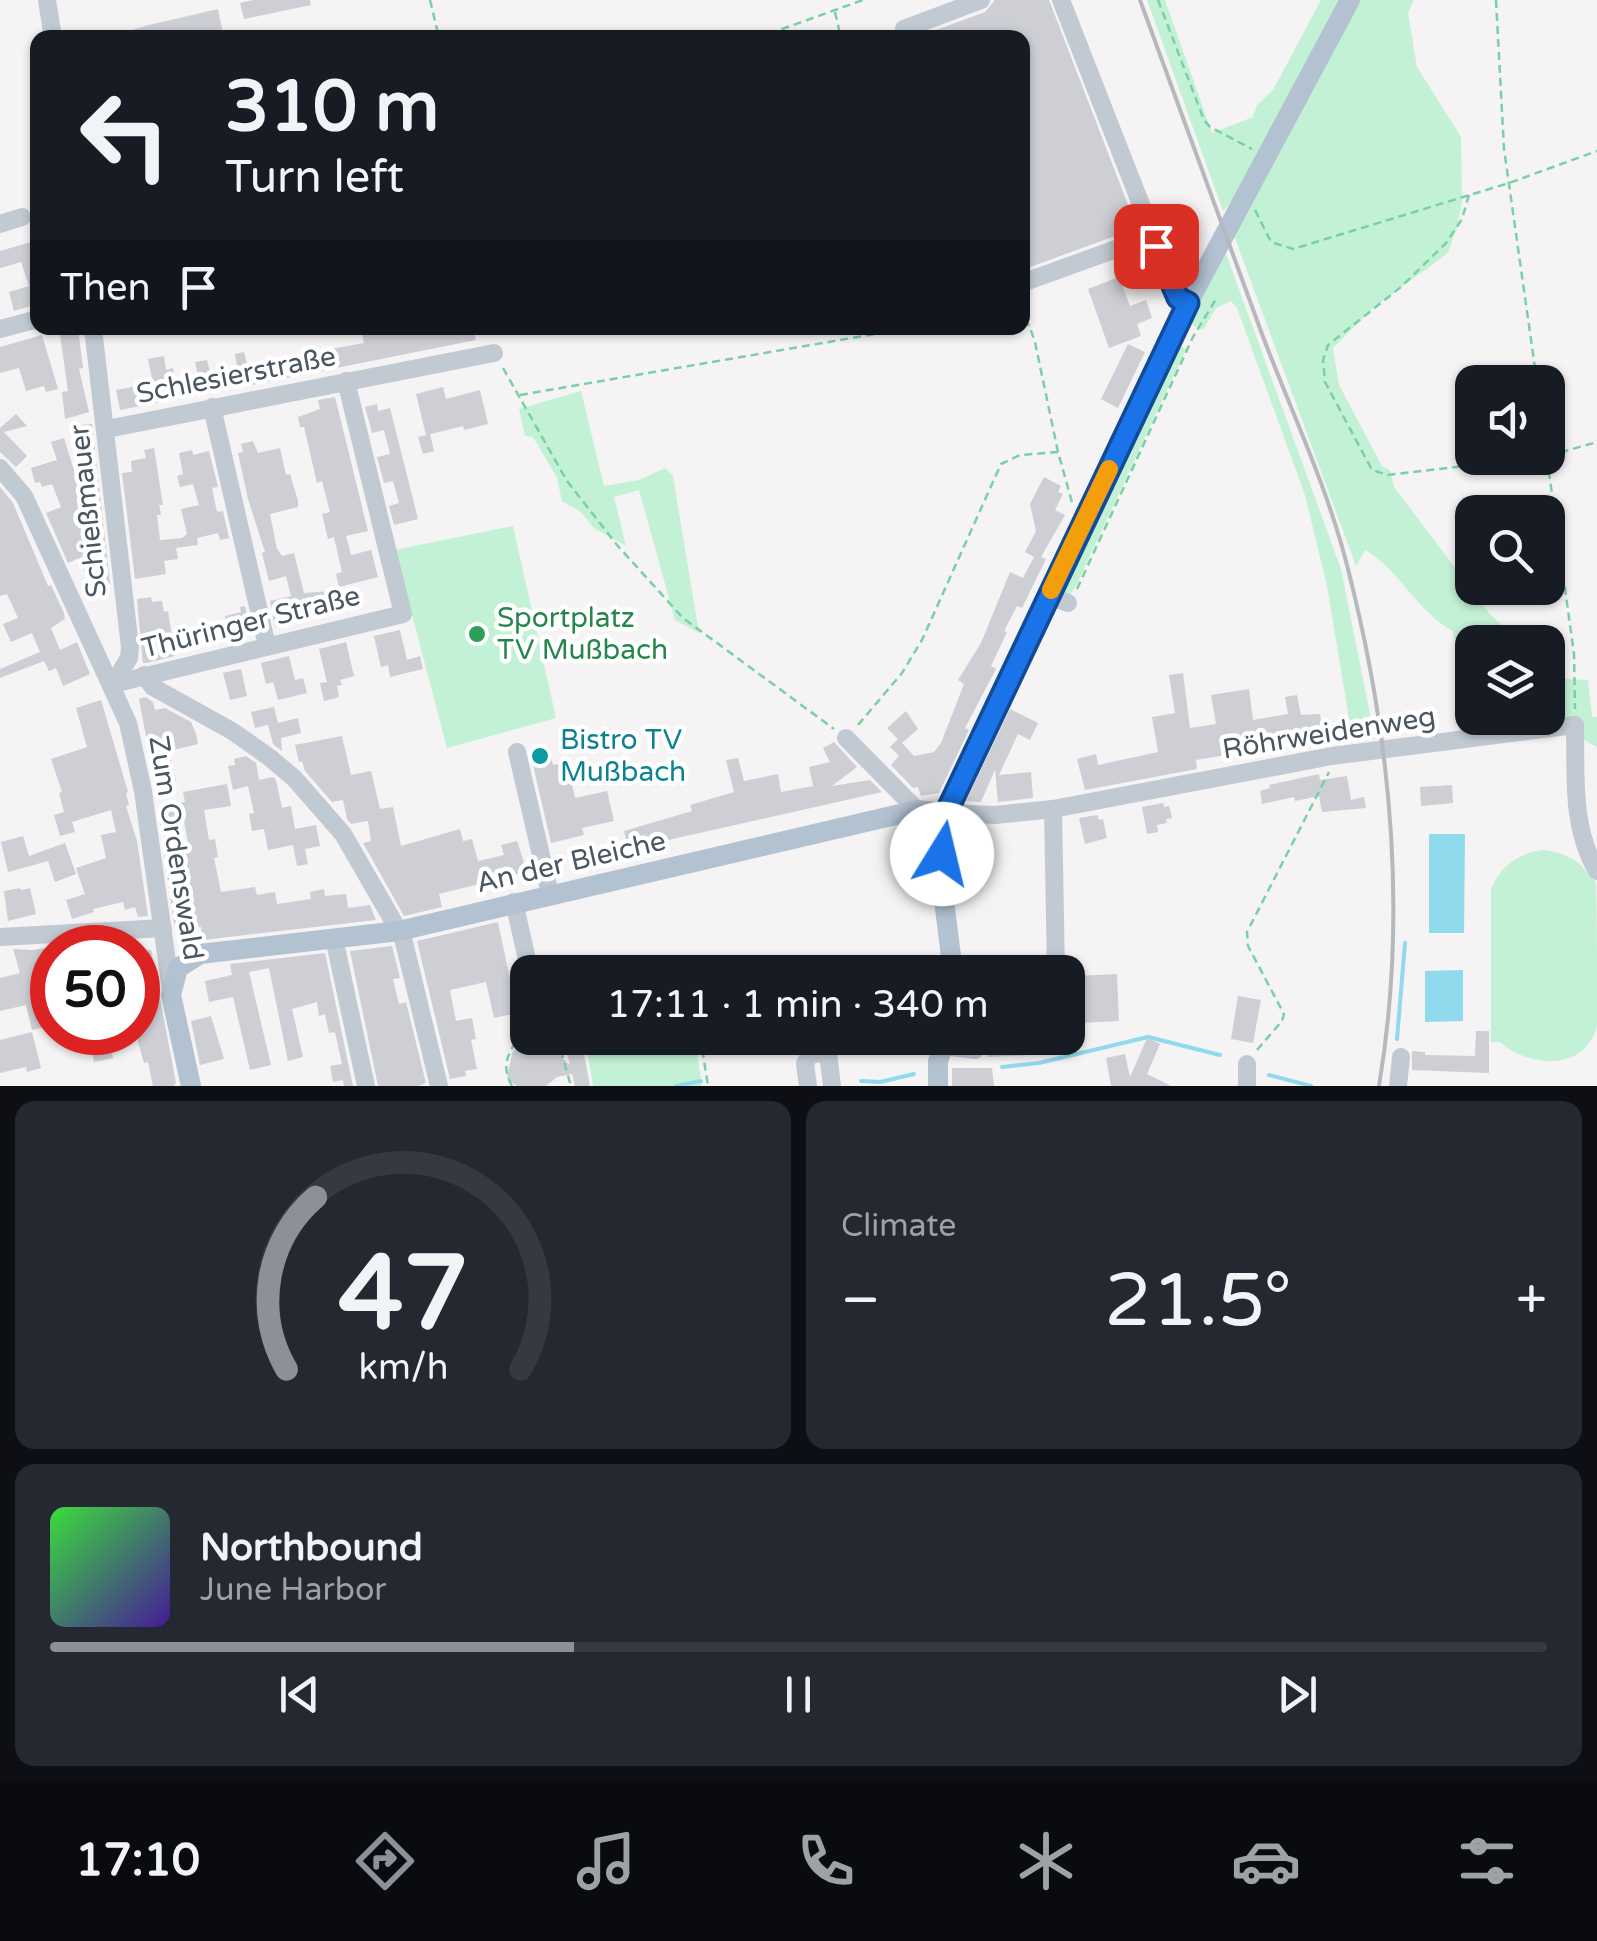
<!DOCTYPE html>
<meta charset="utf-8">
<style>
body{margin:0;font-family:"Varela Round",sans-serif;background:#242831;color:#f1f3f6;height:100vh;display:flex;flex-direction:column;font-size:38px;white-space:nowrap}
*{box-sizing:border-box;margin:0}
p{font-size:32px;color:#9ea1a6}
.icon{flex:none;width:55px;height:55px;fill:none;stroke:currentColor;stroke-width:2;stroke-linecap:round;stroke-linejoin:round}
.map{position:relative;height:1086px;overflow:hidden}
.drawer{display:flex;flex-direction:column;gap:15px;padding:15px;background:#0d0f14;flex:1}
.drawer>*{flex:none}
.banner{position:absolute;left:30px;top:30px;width:1000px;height:305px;border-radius:20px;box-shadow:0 2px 8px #0004;background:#171b24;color:#f1f3f6;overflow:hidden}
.buttons{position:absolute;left:1455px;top:365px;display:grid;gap:20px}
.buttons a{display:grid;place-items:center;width:110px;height:110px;border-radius:20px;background:#171b24;box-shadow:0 2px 8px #0004;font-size:50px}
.speed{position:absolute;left:30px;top:925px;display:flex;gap:20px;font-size:50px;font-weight:700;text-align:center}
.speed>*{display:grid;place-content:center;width:130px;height:130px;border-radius:50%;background:#171b24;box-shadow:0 2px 8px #0004;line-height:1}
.speed .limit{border:15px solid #d22;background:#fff;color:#111}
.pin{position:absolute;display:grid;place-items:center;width:85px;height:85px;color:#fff;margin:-42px;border-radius:20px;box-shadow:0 5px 15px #0006}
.me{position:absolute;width:110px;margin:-55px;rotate:9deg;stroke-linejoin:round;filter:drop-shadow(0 0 8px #0008)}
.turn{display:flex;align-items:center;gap:35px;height:210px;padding:0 30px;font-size:45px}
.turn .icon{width:130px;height:130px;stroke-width:2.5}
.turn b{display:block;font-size:70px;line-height:85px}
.then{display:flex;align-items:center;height:95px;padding:0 30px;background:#0003;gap:20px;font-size:38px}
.big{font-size:75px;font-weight:600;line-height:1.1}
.drawer .widget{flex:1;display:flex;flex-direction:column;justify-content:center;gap:15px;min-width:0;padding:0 35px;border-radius:20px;background:#242831}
.drawer .dial{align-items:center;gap:0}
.dial svg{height:260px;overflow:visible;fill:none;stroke:#363941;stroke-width:7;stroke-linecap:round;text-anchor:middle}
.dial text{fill:#f1f3f6;stroke:none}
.song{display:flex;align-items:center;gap:30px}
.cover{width:120px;height:120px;border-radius:15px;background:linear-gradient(135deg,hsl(120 70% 55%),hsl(260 70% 35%))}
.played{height:10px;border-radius:5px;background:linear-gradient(90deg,#8c9099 35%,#363941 35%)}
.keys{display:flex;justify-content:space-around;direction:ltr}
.heat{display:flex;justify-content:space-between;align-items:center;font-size:55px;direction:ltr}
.drawer .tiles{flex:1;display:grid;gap:15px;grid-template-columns:1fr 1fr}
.widget:last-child{grid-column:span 2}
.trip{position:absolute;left:510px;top:955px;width:575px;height:100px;border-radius:20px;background:#171b24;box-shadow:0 2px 8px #0004;font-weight:600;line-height:100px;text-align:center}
.dock{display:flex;height:160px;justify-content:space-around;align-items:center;background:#090b0e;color:#9ea1a6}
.dock .icon{width:70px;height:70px}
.dock .selected{color:#8c9099}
.dock b{font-size:45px;color:#f1f3f6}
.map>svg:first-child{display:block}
.green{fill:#c3f1d5}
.water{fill:#90daee}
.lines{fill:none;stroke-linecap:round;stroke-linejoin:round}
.stream{stroke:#90daee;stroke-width:4}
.building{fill:#cdcfd5}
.path{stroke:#7ad0a6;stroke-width:2.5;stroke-dasharray:8 5;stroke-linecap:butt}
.minor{stroke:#c1cad2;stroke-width:18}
.major{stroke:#b3c2d1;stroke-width:20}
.rail{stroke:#b5b8bd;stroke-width:4}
.route-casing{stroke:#114b97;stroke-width:25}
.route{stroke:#1a73e8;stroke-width:18}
.slow{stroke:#f59e0b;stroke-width:18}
.leisure-dot{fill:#2e9e5b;stroke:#fff;stroke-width:4}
.culture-dot{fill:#0f9aa8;stroke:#fff;stroke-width:4}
.labels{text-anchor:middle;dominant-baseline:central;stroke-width:9;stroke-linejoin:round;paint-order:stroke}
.street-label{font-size:28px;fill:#4a5661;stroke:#fff}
.leisure-label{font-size:28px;fill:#27864d;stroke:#fff;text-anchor:start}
.culture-label{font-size:28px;fill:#0d838f;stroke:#fff;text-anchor:start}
</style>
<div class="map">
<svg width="1597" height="1086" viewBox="0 0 1597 1086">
<rect width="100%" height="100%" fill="#f5f3f3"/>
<g class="green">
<path d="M1147,0H1165L1212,133L1253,117L1257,105L1273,90L1321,0H1342L1234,199L1223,211Z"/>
<path d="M1358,0H1414L1408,13L1417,67L1461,137L1462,202L1457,228L1448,253L1372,309L1333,348L1339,385L1382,466L1390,470L1394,487L1490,614L1520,642H1472V718H1548V665L1564,679L1588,680L1592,717H1597V747L1571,733L1471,732L1453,631C1417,612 1400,570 1365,550L1356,566L1233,233Z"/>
<path d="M1225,251L1341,569L1375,739L1353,742L1327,586L1305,495L1237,308L1231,301L1216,308L1203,330L1186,322Z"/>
<path d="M1177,345L1186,349L1076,586L1067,598L1057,593Z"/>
<path d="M581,391L604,486L639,480L665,468L673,476L699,633L675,620L639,490L614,497L626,546L594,528L581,512L562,501L557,478L533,437L525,436L519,409Z"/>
<path d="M513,526L556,718L447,748L395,550Z"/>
<path d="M1543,850C1569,853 1581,862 1596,883C1597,915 1597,953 1597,986C1597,998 1597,1014 1597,1026C1585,1072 1529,1068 1500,1042H1491V889C1500,866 1519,853 1543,850Z"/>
<path d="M695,1039L702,1086H593L588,1055Z"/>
</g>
<g class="water">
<path d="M1429,834H1465L1464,933H1429Z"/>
<path d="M1463,970V1021L1425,1022V971Z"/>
</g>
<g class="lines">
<g class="stream">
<path d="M1397,1039L1405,943"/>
<path d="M1002,1067L1039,1063L1148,1037L1220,1055"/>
<path d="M1269,1075L1311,1086"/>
<path d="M861,1081L880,1082L914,1074"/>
<path d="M676,1086L701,1081"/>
</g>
</g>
<g class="building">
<path d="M253,0H310L311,5L244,19L240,3Z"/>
<path d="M995,0H1049L1137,228L1022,270V38L920,36L985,12Z"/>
<path d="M218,9L224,38H119L118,34L149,25Z"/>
<path d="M38,240V306L33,301L34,305L14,311L9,292L29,286L21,262L0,268V251Z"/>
<path d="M1119,277L1130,306L1146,300L1152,318L1137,324L1141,336L1109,348L1088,289Z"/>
<path d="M59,328H78L83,368L79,369L89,412L65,419L62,392L68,391Z"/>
<path d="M361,328H386L387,332L410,328H418L420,332L440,328H473L476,340L251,385L250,378L229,382L231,388L120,410L116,390L153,383L148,359L164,356L166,370L173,368L175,380L198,375L195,362L207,360L210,372L237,367L235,354L244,352L247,364L364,343Z"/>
<path d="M42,335L58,389L46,392L44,386L26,391L19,368L0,373V347Z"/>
<path d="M1128,344L1145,352L1118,408L1101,399Z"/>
<path d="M443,387L446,399L480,390L488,424L464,430L463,426L427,435L430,434L434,451L423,454L418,437L426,435L416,394Z"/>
<path d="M335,397L368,531L346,536L351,555L371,550L378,577L339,587L336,574L342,572L334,537L328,539L322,514L330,512L322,481L317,483L304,427H300L298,417L320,409L318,400Z"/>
<path d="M377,404L378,411L390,408L418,519L394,525L389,506L399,503L393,481L384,483L377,457L390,454L384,430L372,433L365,407Z"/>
<path d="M16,414L27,426L4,432L27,456L16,467L0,452V428Z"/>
<path d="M92,424L110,584L90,587L79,558L68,563L46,513L61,507L52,484L42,487L40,482L35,483L31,468L57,460L51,442L64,438L83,500L91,498L81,425Z"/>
<path d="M253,441L258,453L280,448L286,475L290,474L298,501V507L270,514L277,549L282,556L294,553L304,593L332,591L337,610L275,627L270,601L291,596L286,576L269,581L262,553L265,552L248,499L238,453L243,452L241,444Z"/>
<path d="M154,448L163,505H159L161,515H157L160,540L182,538L187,534L181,509L199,505L193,484L180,487L177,476L183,474L179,453L192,450L193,455L209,451L218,487L212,488L217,512L223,511L229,538L220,540L218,533L197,538L198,545L176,548L178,559L164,561L166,574L135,579L122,473L132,472L131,461L146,458L144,450Z"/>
<path d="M1044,477L1061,486L1058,492L1063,494L1055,510L1065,515L1041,557L1046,559L1022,608L1017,606L1004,631L1007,632L991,666L996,669L965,728L969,730L939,793L921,796L918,787L913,788L891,765L899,756L890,747L898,739L887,728L906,711L918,729L902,743L914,756L934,752L941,743L964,684L958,680L981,643L1010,572L1023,578L1034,557L1025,552L1036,531L1030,504Z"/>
<path d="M0,487L13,503L48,586L51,585L64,613L65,619L51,628L60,650L77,642L90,674L63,686L56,668L49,671L44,661L0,678V669L40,652L32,633L11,642L3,624L18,618L7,594L0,596Z"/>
<path d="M151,597L152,602L162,601L164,612L168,611L175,656L147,663H143L142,655L137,599Z"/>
<path d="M245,606L251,633L218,639L216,628L227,625L225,616L241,612L240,607Z"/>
<path d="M400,630L407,660L420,656L423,669L390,677L388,665L381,667L374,636Z"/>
<path d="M346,642L354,676L340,680L342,685L337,686L339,697L324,701L320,683L327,682L319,649Z"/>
<path d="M289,656L295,680L303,678L307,693L278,700L273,682L266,684L261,663Z"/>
<path d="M241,669L247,696L230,700L223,673Z"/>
<path d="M1183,673L1190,728L1216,724L1211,695L1249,689L1253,720L1288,714L1285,697L1297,695L1301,715L1320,714L1323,734L1300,742L1299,738L1284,741L1283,737L1254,741L1256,750L1196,760L1197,769L1085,790L1077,759L1096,754L1098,765L1158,752L1152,717L1175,713L1169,675Z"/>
<path d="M146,697L153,702L155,710L165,708L191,722L196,734L198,744L169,751L176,781L155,785L139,699Z"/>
<path d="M101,700L128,792L126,793L129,805L126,806L137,841L148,916L138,917L135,907L125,910L123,902L93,909L94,912L72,919L66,900L85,894L76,868L106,858L101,835L116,832L111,810L72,822L75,832L60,836L54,815L64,812L59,793L62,792L51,759L87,747L76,708Z"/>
<path d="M274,707L278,723L298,718L301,733L281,738L282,751L273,744L268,725L255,728L251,712Z"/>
<path d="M1010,709L1038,723L1030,740L1018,734L999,775L1031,772L1033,798L998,802L995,770L981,802L966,801Z"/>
<path d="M342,736L351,775L371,771L380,809L393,807L401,846L460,829L463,841L472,839L478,861L504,855L501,845L517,841L527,872L439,894L442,907L404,916L363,843L371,841L368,821L351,824L347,819L343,800L332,802L305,771L302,761L299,762L295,745Z"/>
<path d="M834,742L857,767L832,786L870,780L882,792L628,849L624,831L692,811L690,805L734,792L726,760L738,758L744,781L778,774L781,792L813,786L809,767L830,762L823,748Z"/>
<path d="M549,747L553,765L567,762L575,798L607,791L614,821L582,828L584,835L551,843L530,752Z"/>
<path d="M246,756L256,763L259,780L273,777L276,780L282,808L291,806L295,829L316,825L320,846L305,849L308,864L297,866L293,845L268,850L264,829L252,831L249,814L254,813L248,786L233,790L228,766L235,765L234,759Z"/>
<path d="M1319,774L1320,780L1347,776L1351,800L1364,797L1366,808L1322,812L1319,796L1295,801L1294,797L1262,804L1260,791L1270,788L1269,785Z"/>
<path d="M227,784L231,806L204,810L209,840L215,839L218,857L214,858L221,892L255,887L257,895L275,892L277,904L311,899L310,892L324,889L325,896L346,894L348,908L370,905L376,920L203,940L201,927L175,930L163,846L188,843L184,821L160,825L158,807L185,802L183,792Z"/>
<path d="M1452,785L1453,803L1421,806L1420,787Z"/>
<path d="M1163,803L1164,807L1169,806L1172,818L1166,819L1167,823L1157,825L1158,832L1147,834L1142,807Z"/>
<path d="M1097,815L1099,820L1103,819L1107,838L1085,844L1079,818Z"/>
<path d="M23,836L29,856L65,843L76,874L55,882L48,861L8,872L1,842Z"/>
<path d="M20,888L21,890L30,888L36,914L8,921L4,891Z"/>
<path d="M498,922L517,1013L494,1018L486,982L450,990L456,1021L472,1018L476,1039L471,1040L477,1069L465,1071L466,1076L450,1079L417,941Z"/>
<path d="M392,946L400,978L393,979L399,1004L406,1002L426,1083L418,1086H378L350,951Z"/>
<path d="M52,947V966L37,969L44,1001L52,999V1025L32,1030L26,1005L0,1011V978L20,973L13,949L33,950Z"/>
<path d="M151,950L176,1083L173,1086H153L148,1062L144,1063L138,1042V986L143,985L138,952Z"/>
<path d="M325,953L353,1086H344L343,1080L333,1082L330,1066L342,1064L335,1032L329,1033L325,1014L319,1016L317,1002L292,1009L303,1057L288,1061L269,968L249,972L271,1065L250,1070L233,997L209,1002L205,981L232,975L230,964Z"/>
<path d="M1117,974L1119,1021L1079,1023L1076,976Z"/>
<path d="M1238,996L1261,1000L1253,1043L1231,1039Z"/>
<path d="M211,1016L224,1059L200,1065L191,1021Z"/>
<path d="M1476,1031H1489V1073L1412,1070V1051L1425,1052V1055L1475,1056Z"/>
<path d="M32,1032L41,1068L27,1072L26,1067L0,1073V1040Z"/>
<path d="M88,1032H107L113,1058L94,1062Z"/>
<path d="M525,1038H541L570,1065L563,1038H581L590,1086H575L572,1074L557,1077L546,1086H517L507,1079L512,1053Z"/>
<path d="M711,1038H787V1044L714,1054Z"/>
<path d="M987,1038H1028L1029,1055L988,1057Z"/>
<path d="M1147,1038L1160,1044L1147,1074L1171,1086H1111L1106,1058L1125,1054L1130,1077Z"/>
<path d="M952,1068H992L994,1086H952Z"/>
</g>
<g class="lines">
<g class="path">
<path d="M430,0L439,38"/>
<path d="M1158,0L1204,120L1210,127L1252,149"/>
<path d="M1496,0L1504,149L1537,382"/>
<path d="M835,12L841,38"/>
<path d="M757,38L863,0"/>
<path d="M1469,195L1462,219L1446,243L1401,287L1328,345L1323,360L1325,382L1372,470L1388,475L1532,458"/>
<path d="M1255,210L1271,242L1293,249L1509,183L1597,151"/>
<path d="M1022,322L1029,325L1035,342L1058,452L1073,506"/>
<path d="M480,328L486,339"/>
<path d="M503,368L567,481L617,545L683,618L834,729"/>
<path d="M520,395L910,328"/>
<path d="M1548,456L1597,442"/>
<path d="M1547,458L1574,654L1575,709"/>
<path d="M1077,589L1193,337L1216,299"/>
<path d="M858,725L902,673L922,640L1001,464L1020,455L1058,452"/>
<path d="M933,962L934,972"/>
<path d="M557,1038L571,1086"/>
<path d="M707,1038L702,1048L708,1086"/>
<path d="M1257,1050L1282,1021L1284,1014L1248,946L1247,932L1329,772"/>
<path d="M512,1086C495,1055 521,1044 528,1018"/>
</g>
<g class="minor">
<path d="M47,0L53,38"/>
<path d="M1061,0L1178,299L1188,303"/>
<path d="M908,38L904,29L981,0"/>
<path d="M0,224L22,217"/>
<path d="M1022,283L1152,236"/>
<path d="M93,328L130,647L129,658L113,684"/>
<path d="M0,329L38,319"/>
<path d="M212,407L267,646"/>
<path d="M107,429L494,353"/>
<path d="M0,468L24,496L128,723L143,791L171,990"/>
<path d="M1049,596L1068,603"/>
<path d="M144,675L153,687L232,731L269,757L294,778L343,834L403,938L439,1086"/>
<path d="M113,684L403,614L346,381"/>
<path d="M846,738L917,810"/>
<path d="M517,752L550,894"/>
<path d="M1053,809L1056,972"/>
<path d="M945,813L995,815L1053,809L1332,756L1575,725C1576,775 1571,827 1597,871"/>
<path d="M514,902L526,955"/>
<path d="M0,937L163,928"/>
<path d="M334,938L366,1086"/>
<path d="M943,1046L975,1050"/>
<path d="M1247,1064V1086"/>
<path d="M808,1086L805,1064L810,1054L828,1053L832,1086"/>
<path d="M1398,1086L1401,1057"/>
</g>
<g class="major">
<path d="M953,972L942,885L945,813L1188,303L1350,0"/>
<path d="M191,1086L171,995L178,968L200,954L399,931L917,810L945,813"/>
<path d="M938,1086V1061L946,1038"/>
</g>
<path class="rail" d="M1140,0C1180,112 1221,223 1262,334C1291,411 1328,488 1348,569C1391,738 1408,913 1379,1086"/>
</g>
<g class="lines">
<defs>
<path id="route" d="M942,854L946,813L1188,303L1178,298L1156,246"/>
</defs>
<use href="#route" class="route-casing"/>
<use href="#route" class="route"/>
<path class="slow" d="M1051,590L1109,469"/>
</g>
<circle class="leisure-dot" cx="477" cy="634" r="10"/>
<circle class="culture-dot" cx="540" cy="756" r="10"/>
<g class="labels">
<g class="street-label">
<text transform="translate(236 375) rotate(-11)">Schlesierstraße</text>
<text transform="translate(88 511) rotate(-96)">Schießmauer</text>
<text transform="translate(251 622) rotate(-14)">Thüringer Straße</text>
<text transform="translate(1329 733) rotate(-9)">Röhrweidenweg</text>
<text transform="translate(176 848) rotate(81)">Zum Ordenswald</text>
<text transform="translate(571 862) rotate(-13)">An der Bleiche</text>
</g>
<g class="leisure-label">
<text x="497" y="618">Sportplatz<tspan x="497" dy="32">TV Mußbach</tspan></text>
</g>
<g class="culture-label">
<text x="560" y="740">Bistro TV<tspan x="560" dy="32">Mußbach</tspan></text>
</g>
</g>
</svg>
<div class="buttons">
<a><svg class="icon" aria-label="sound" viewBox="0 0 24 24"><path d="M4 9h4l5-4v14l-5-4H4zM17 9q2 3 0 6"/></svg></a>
<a><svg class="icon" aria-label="search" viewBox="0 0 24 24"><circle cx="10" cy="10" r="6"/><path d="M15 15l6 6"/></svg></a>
<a><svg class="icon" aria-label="layers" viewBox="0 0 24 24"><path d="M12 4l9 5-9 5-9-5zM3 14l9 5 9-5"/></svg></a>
</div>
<div class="speed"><div class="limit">50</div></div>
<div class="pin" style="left:1156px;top:246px;background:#d93025"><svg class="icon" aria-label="arrive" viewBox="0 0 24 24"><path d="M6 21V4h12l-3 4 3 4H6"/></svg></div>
<svg class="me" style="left:942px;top:854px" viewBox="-20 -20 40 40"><circle r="19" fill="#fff"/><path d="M0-13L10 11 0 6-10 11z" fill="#1a73e8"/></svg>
<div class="trip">17:11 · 1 min · 340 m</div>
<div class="banner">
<div class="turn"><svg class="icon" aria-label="left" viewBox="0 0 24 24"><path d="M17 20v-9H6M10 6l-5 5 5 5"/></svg><div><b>310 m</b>Turn left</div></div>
<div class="then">Then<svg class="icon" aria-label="arrive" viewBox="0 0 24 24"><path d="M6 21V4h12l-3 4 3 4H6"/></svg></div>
</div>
</div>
<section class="drawer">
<div class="tiles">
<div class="widget dial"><svg viewBox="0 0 100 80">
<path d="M14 69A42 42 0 1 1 86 69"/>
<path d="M14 69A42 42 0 0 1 23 16" stroke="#8c9099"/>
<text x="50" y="56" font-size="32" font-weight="700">47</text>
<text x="50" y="72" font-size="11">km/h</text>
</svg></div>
<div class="widget"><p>Climate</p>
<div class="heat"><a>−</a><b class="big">21.5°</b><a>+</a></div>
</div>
<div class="widget">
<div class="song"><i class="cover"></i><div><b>Northbound</b><p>June Harbor</p></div></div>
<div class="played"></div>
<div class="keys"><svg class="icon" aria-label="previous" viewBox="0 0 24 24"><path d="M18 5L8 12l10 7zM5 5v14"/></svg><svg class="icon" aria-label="pause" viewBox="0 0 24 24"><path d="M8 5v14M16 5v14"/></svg><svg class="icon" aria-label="next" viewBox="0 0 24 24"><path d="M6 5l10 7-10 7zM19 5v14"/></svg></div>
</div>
</div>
</section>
<nav class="dock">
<b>17:10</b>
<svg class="icon selected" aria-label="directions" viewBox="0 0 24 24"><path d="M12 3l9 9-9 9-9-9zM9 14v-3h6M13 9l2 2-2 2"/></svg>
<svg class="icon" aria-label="music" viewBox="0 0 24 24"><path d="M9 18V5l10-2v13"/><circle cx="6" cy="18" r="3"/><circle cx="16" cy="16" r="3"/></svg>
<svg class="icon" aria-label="phone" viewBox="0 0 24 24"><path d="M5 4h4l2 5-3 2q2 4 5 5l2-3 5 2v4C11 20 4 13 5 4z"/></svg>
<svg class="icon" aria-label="climate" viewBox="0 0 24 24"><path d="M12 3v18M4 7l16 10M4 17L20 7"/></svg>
<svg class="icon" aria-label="car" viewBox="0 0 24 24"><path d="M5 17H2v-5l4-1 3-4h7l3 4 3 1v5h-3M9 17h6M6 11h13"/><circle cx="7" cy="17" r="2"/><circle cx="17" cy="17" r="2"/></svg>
<svg class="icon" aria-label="filters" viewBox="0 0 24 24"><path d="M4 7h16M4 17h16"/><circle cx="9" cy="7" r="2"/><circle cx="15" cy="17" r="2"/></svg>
</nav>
